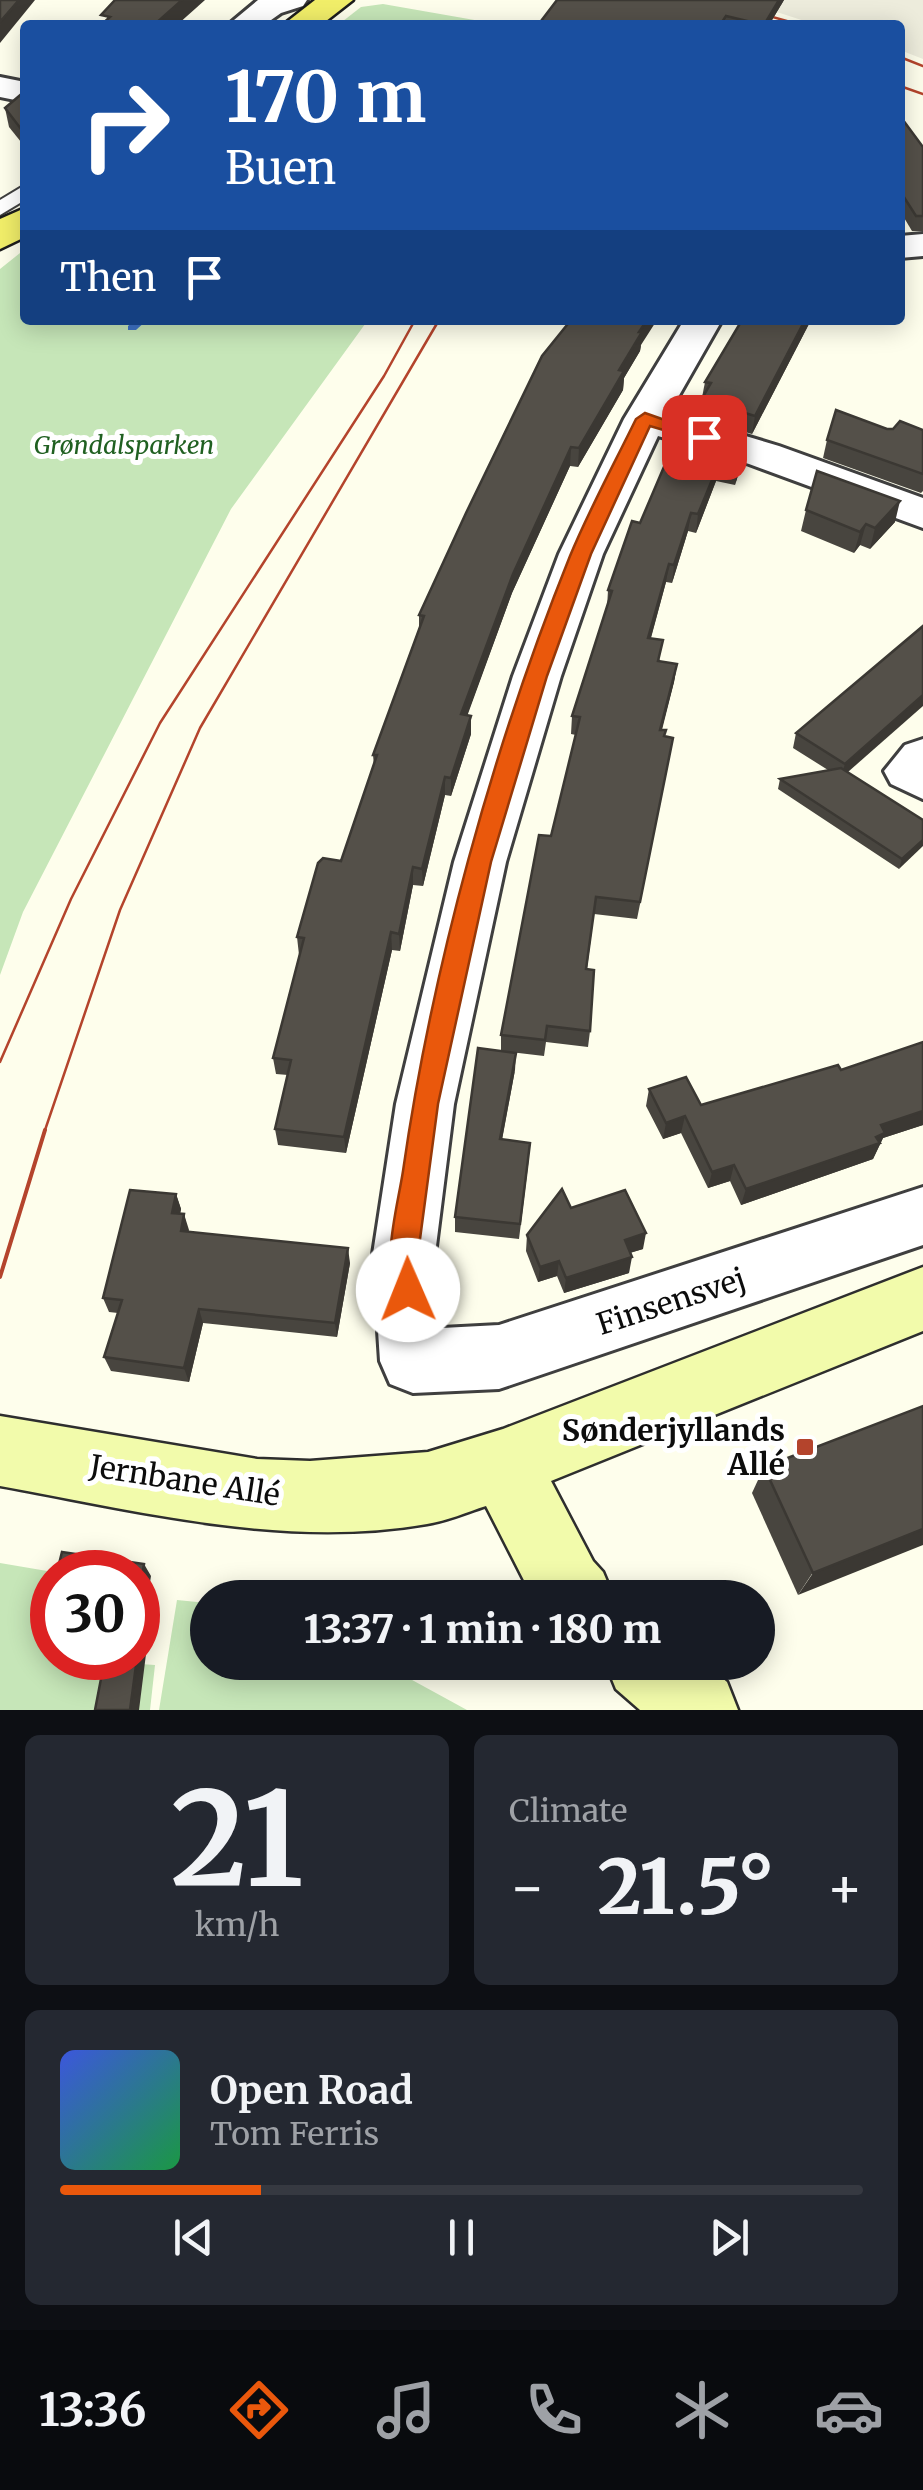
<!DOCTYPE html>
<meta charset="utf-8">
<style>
body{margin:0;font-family:Merriweather,serif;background:#242831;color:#f1f3f6;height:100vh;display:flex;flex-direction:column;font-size:38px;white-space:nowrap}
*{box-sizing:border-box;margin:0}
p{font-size:32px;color:#9ea1a6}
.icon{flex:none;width:55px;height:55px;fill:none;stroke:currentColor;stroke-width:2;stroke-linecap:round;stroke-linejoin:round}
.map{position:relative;height:1710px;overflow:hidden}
.details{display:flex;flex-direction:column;gap:25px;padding:25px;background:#0d0f14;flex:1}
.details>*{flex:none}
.guide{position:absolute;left:20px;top:20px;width:885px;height:305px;border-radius:10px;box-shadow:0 5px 25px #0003;background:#1a4fa0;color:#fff;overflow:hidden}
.speed{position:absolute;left:30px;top:1550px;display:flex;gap:20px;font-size:50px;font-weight:700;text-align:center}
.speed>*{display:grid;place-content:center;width:130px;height:130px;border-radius:50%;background:#171b24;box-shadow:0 5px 25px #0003;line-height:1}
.speed .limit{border:15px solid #d22;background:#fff;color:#111}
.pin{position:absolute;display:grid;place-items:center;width:85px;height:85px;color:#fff;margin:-42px;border-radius:20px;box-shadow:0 5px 15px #0006}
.me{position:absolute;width:110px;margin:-55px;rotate:359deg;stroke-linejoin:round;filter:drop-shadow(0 0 8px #0008)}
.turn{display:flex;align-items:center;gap:35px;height:210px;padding:0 40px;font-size:45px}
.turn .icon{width:130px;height:130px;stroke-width:2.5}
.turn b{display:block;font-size:70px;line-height:85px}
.then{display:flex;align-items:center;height:95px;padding:0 40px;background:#0003;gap:20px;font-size:38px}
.big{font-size:75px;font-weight:800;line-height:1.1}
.details .widget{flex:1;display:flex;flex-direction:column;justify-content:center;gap:15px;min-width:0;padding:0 35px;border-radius:15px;background:#242831}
.details .dial{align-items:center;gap:0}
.dial b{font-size:130px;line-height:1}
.song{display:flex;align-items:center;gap:30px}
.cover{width:120px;height:120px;border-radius:15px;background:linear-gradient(135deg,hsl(230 70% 55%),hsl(140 70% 35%))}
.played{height:10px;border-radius:5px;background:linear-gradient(90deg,#ea580c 25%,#363941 25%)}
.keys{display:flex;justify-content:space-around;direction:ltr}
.heat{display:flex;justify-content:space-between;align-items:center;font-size:55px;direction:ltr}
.details .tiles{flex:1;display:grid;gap:25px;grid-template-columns:1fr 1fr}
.widget:last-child{grid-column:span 2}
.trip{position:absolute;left:190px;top:1580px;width:585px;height:100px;border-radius:50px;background:#171b24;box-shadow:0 5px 25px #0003;font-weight:800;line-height:100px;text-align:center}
.dock{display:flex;height:160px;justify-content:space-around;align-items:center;background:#090b0e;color:#9ea1a6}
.dock .icon{width:70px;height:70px}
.dock .current{color:#ea580c}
.dock b{font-size:45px;color:#f1f3f6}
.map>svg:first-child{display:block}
.green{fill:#c6e6b8}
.plaza{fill:#edecdc}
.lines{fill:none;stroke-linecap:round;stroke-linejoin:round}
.stream{fill:#3e72c6;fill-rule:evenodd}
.lane-casing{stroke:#3f3f3f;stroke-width:4}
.street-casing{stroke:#3f3f3f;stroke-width:6}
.secondary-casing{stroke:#2e2e2e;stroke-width:5}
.primary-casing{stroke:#1d1d1d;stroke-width:5}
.lane{fill:#fff;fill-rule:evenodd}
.street{fill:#fff;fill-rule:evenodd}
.secondary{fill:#f2fbab;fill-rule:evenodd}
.primary{fill:#f1ee69;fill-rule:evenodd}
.tram-far1{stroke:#b4442c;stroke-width:2.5}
.tram{stroke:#b4442c;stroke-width:4}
.wall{fill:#48453f}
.shaded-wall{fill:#3b3833}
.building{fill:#545049;stroke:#3b3833;stroke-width:2.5}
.route{fill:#ea580c;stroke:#983908;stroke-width:2.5}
.poi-dot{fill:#b4442c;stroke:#fff;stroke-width:4}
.labels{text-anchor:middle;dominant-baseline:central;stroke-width:10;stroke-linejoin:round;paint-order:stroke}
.park-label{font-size:25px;font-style:italic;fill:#206021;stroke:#fff}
.near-street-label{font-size:30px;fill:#0c0c0c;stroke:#fff}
.near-poi-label{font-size:30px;font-weight:bold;fill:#0c0c0c;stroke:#fff;text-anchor:end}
</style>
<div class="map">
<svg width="923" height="1710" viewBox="0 0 923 1710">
<rect width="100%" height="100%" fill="#fefeec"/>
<g class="green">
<path d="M383,4L503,25H338L361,7Z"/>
<path d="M25,249V320H368L231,509L23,912L0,975V269Z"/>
<path d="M0,1563L53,1572L52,1612L45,1653L52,1654V1658L155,1665L150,1710H0Z"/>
<path d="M177,1600L207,1603L208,1662L381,1663L467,1710H159Z"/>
</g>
<path class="plaza" d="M739,0H923V59L900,50V25H817Z"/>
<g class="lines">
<path class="stream" d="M136,320H147L136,330H128V326Z"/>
<defs>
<path id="lane" d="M25,185V200L0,215V200Z"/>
<g id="street">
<path d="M258,0H307L303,6L281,13L264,25H228Z"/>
<path d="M0,77L25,82V102L0,97Z"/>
<path d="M923,234V256L900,258V236Z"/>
<path d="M684,320H722L669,413L779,446L923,498V528L749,464L658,436L603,554L561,676L506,862L454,1104L435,1254L442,1328L499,1325L923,1187V1245L499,1389L413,1393L390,1384L380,1361L373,1254L396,1104L454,862L513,676L559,554L624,419Z"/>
<path d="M923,739V799L891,784L884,771L905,745Z"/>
</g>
<g id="secondary">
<path d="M923,1267V1331L551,1481L593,1561L603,1572L614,1598H533L486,1506C467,1512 447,1521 427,1524C284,1549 140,1511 0,1486V1416L257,1459L310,1461L428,1452L503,1429Z"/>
<path d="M605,1662H703L727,1682L738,1710H640L616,1689Z"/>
</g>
<g id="primary">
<path d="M315,0H353L321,25H283Z"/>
<path d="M25,208V237L0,249V219Z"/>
</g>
</defs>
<use href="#lane" class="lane-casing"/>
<use href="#street" class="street-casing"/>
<use href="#secondary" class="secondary-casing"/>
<use href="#primary" class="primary-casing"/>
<use href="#lane" class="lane"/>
<use href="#street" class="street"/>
<use href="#secondary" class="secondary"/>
<use href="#primary" class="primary"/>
<g class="tram-far1">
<path d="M712,0L801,25"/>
<path d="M900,57L923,66"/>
<path d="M900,86L923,94"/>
<path d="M0,1062L71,899L160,723L384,376L415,320"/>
<path d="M44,1133L120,910L200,728L439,320"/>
</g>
<path class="tram" d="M0,1277L45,1130"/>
</g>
<g class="wall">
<path d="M557,0H784L769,25H538Z"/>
<path d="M25,91V147L9,127L5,108Z"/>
<path d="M900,121L923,147V231H912L900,211Z"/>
<path d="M742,320H811L752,434L698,418L705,382Z"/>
<path d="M641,345L640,351L624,378L623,390L578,467L570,466L512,593L467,715L471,716V734L451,796L445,795L423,886L413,885L400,951L392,950L346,1153L278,1145L275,1129L288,1075L276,1074L273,1058L299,955L297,937L341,861L374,766L373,755L419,628V615Z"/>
<path d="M887,429L923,430V491L921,493L823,458L827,440Z"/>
<path d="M744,447L741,466L735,485L716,481L696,533L688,531L672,583L666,582L651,638L660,661L677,664L674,682L662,730L670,755L637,919L594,914L587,969L590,1031L588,1047L546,1042L544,1056L501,1051V1035L576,735L571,734L572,716L607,608L608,590L640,523L684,451Z"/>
<path d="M806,510L895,522L870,549L860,545L854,553L801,531Z"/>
<path d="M923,626L848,772L923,820L899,869L778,789L780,779L828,770L793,748L796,733Z"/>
<path d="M923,1042V1125L883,1138L873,1159L741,1205L730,1181L708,1188L681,1133L663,1139L646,1106L649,1089L701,1105L841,1070Z"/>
<path d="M515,1070L502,1140L529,1158L519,1239L455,1232V1217Z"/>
<path d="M176,1194L181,1209L180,1214H184L188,1231L350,1263L337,1337L203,1323L189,1382L111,1371L104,1357L118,1313L109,1312L103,1298Z"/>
<path d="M571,1208L643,1249L630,1253L629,1273L564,1293L557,1276L538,1282L526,1251L527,1235Z"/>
<path d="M923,1406L798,1595L752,1493L764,1467Z"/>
<path d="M52,1591V1650L42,1639Z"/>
</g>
<g class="shaded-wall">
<path d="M19,0H35L0,43V22Z"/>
<path d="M182,0H205L177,25H154Z"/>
<path d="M779,0H784L769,25H764Z"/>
<path d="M647,320H657L641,345L640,351L624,378L623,390L578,467L579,448L639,332Z"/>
<path d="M805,320H811L752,434L755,416Z"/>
<path d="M571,447L570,466L512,593L461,733V714L513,574Z"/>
<path d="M744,447L741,466L735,485L738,467Z"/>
<path d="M719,463L716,481L696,533L698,514Z"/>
<path d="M900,501L895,522L870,549L875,528Z"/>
<path d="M691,513L688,531L672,583L674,565Z"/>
<path d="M866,524L860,545L854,553L860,532Z"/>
<path d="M669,564L666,582L646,655L648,638Z"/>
<path d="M677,664L674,682L657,747L660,730Z"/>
<path d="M923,695V706L840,779L845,764Z"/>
<path d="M471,716V734L451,796V778Z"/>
<path d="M445,777V795L423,886L422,869Z"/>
<path d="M923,840V846L899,869L902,859Z"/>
<path d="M413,867V885L400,951L399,934Z"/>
<path d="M391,932L392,950L346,1153L344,1137Z"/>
<path d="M516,1053L515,1070L499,1155L500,1139Z"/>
<path d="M923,1111V1125L883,1138L873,1159L741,1205L746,1189L881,1125Z"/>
<path d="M685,1116L681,1133L663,1139L666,1123Z"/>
<path d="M734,1165L730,1181L708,1188L712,1172Z"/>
<path d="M176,1194L181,1209L177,1228L172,1213Z"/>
<path d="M184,1214L189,1230L185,1246L181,1231Z"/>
<path d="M646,1233L643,1249L622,1255L625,1240Z"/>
<path d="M348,1248L350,1263L337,1337L335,1323Z"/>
<path d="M632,1257L629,1273L564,1293L566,1278Z"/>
<path d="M559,1261L557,1276L538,1282L540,1267Z"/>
<path d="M199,1309L203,1323L189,1382L184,1368Z"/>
<path d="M923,1529V1545L798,1595L813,1573Z"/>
<path d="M144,1564L151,1576L140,1644L146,1654L139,1710H130L138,1653V1602Z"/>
</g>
<g class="building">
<path d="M0,0H19L0,22Z"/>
<path d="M115,0H182L154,25H101L110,17L101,15Z"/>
<path d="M557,0H779L764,25L726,16L720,25H538Z"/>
<path d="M25,91V127L21,129L5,108Z"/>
<path d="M903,120L923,147V216H916L900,191V121Z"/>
<path d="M571,320H647L639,332H642L619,370L624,371L579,448L571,447L513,574L461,714L471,716L451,778L445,777L422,869L413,867L399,934L391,932L344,1137L275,1129L291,1060L273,1058L304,938L297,937L318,863L323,858L341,861L377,755H373L424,616L419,615L466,513L542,356Z"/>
<path d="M742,320H805L755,416L701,400L711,383L705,382Z"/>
<path d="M836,410L887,429H893L900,421L923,430V474L827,440Z"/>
<path d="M691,431L744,447L738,467L719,463L698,514L691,513L674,565L669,564L648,638L663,640L658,661L677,664L660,730H666L664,736L673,738L640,902L596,897L586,969L594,970L590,1031L547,1026L545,1040L501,1035L539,835L551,836L580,717L572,716L612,591L608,590L632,521L640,523L672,448L684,451Z"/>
<path d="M817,471L900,501L875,528L866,524L860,532L806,510Z"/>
<path d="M923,626V695L845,764L796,733Z"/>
<path d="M841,768L923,820V840L902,859L780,779Z"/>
<path d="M923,1042V1111L881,1125L885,1133L876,1137L880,1143L746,1189L734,1165L712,1172L685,1116L666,1123L649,1089L686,1077L701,1105L838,1065L841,1070Z"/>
<path d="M478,1048L516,1053L500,1139L530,1143L520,1224L455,1217Z"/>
<path d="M562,1189L571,1208L625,1190L646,1233L625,1240L632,1257L566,1278L559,1261L540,1267L527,1235Z"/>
<path d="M130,1190L176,1194L172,1213L184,1214L181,1231L348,1248L335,1323L199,1309L184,1368L104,1357L122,1300L103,1298Z"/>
<path d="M923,1406V1529L813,1573L764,1467Z"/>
<path d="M62,1552L144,1564L138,1602V1572H57Z"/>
<path d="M52,1591V1640L42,1639Z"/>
<path d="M105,1658H137L130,1710H95Z"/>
</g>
<path class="route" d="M645,413L713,437L704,442L650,426L591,554L547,676L491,862L438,1104L418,1254L421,1290L417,1299L408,1303L398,1299C381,1261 397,1210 403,1171C432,968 493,747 570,556C589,510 614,464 636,419Z"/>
<rect class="poi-dot" x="795" y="1437" width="20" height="20" rx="5"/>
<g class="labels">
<g class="park-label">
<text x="124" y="445">Grøndalsparken</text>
</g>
<g class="near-street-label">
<text transform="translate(671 1301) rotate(-18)">Finsensvej</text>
<text transform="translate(185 1480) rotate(9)">Jernbane Allé</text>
</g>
<g class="near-poi-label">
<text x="785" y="1430">Sønderjyllands<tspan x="785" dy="34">Allé</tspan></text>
</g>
</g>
</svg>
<div class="speed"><div class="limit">30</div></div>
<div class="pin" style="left:704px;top:437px;background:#d93025"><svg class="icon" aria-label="arrive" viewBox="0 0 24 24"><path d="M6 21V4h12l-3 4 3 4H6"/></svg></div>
<svg class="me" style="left:408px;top:1290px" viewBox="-20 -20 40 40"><circle r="19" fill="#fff"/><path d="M0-13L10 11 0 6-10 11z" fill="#ea580c"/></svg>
<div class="trip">13:37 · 1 min · 180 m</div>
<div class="guide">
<div class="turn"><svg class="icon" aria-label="right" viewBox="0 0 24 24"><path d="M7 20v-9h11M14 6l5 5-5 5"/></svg><div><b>170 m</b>Buen</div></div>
<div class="then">Then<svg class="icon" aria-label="arrive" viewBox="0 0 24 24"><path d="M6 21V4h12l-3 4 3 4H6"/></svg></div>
</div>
</div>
<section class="details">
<div class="tiles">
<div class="widget dial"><b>21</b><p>km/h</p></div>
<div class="widget"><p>Climate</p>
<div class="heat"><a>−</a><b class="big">21.5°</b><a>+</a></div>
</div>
<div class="widget">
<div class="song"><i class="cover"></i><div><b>Open Road</b><p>Tom Ferris</p></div></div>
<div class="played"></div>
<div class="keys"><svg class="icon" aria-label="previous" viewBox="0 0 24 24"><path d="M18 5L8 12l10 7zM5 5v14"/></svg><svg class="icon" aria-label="pause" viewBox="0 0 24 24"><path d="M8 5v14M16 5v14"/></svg><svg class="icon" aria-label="next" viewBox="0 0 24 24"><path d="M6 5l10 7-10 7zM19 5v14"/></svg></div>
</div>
</div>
</section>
<nav class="dock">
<b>13:36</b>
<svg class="icon current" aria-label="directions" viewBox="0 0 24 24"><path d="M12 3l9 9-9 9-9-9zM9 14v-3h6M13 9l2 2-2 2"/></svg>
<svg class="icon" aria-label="music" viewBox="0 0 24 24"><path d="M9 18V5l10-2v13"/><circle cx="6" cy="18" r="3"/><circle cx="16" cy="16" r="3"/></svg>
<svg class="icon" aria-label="phone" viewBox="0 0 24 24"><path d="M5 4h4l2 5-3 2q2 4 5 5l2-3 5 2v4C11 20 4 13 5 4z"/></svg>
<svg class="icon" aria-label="climate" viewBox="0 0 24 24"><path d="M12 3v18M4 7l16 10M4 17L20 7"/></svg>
<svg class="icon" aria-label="car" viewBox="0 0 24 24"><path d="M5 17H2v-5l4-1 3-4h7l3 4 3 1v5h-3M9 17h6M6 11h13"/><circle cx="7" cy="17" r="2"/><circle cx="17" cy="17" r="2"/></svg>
</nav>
